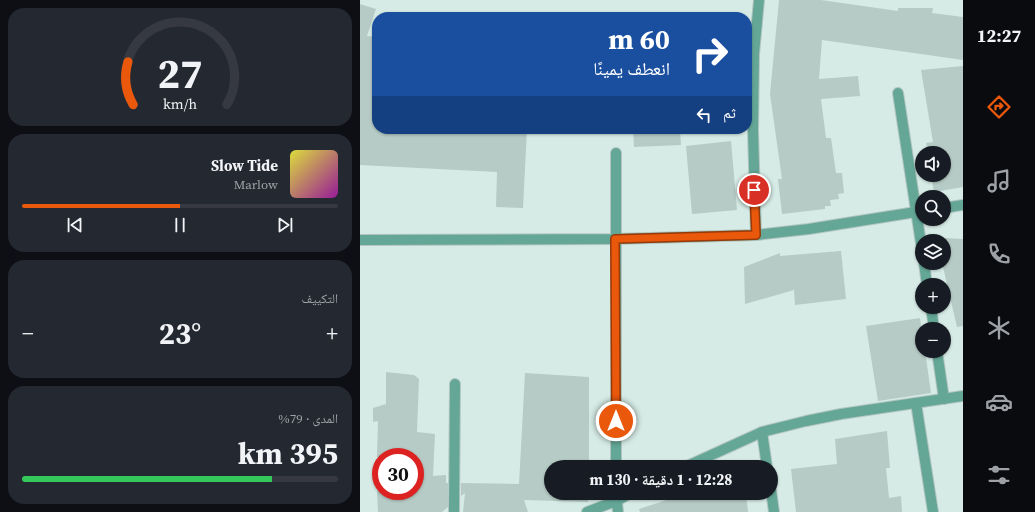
<!DOCTYPE html>
<html lang="ar">
<meta charset="utf-8">
<style>
body{margin:0;font-family:"Source Serif 4","Noto Naskh Arabic",serif;background:#242831;color:#f1f3f6;direction:rtl;height:100vh;display:flex;flex-direction:column;font-size:15px;white-space:nowrap}
*{box-sizing:border-box;margin:0}
p{font-size:13px;color:#9ea1a6}
.icon{flex:none;width:22px;height:22px;fill:none;stroke:currentColor;stroke-width:2;stroke-linecap:round;stroke-linejoin:round}
.map{position:relative;flex:1;overflow:hidden;direction:ltr}
.drawer{display:flex;flex-direction:column;gap:8px;padding:8px;background:#0d0f14;width:360px}
.drawer>*{flex:none}
.hud{position:absolute;left:12px;top:12px;width:380px;height:122px;border-radius:16px;box-shadow:0 1px 3px #0004;direction:rtl;background:#1a4fa0;color:#fff;overflow:hidden}
.buttons{position:absolute;left:555px;top:146px;display:grid;gap:8px}
.buttons a{display:grid;place-items:center;width:36px;height:36px;border-radius:50%;background:#171b24;box-shadow:0 1px 3px #0004;font-size:20px}
.speed{position:absolute;left:12px;top:448px;display:flex;gap:8px;font-size:20px;font-weight:700;text-align:center}
.speed>*{display:grid;place-content:center;width:52px;height:52px;border-radius:50%;background:#171b24;box-shadow:0 1px 3px #0004;line-height:1}
.speed .limit{border:6px solid #d22;background:#fff;color:#111}
.pin{position:absolute;display:grid;place-items:center;width:34px;height:34px;color:#fff;margin:-17px;border:2px solid #fff;border-radius:50%;box-shadow:0 1px 4px #0007}
.me{position:absolute;width:44px;margin:-22px;rotate:0deg;stroke-linejoin:round;filter:drop-shadow(0 0 3px #0008)}
.turn{display:flex;align-items:center;gap:14px;height:84px;padding:0 16px;font-size:18px}
.turn .icon{width:52px;height:52px;stroke-width:2.5}
.turn b{display:block;font-size:28px;line-height:34px}
.then{display:flex;align-items:center;height:38px;padding:0 16px;background:#0003;gap:8px;font-size:15px}
.big{font-size:30px;font-weight:700;line-height:1.1}
.drawer .card{flex:1;display:flex;flex-direction:column;justify-content:center;gap:6px;min-width:0;padding:0 14px;border-radius:16px;background:#242831}
.drawer .dial{align-items:center;gap:0}
.dial svg{height:104px;overflow:visible;fill:none;stroke:#363941;stroke-width:7;stroke-linecap:round;text-anchor:middle}
.dial text{fill:#f1f3f6;stroke:none}
.song{display:flex;align-items:center;gap:12px}
.cover{width:48px;height:48px;border-radius:6px;background:linear-gradient(135deg,hsl(60 70% 55%),hsl(300 70% 35%))}
.played{height:4px;border-radius:2px;background:linear-gradient(90deg,#ea580c 50%,#363941 50%)}
.keys{display:flex;justify-content:space-around;direction:ltr}
.heat{display:flex;justify-content:space-between;align-items:center;font-size:22px;direction:ltr}
.charge{height:6px;border-radius:3px;background:linear-gradient(90deg,#34c759 79%,#363941 0)}
.trip{position:absolute;left:184px;top:460px;width:234px;height:40px;border-radius:20px;background:#171b24;box-shadow:0 1px 3px #0004;font-weight:700;line-height:40px;text-align:center;direction:rtl}
main{display:flex;flex:1;min-height:0}
.menu{display:flex;flex-direction:column;width:72px;justify-content:space-around;align-items:center;background:#090b0e;color:#9ea1a6}
.menu .icon{width:28px;height:28px}
.menu .on{color:#ea580c}
.menu b{font-size:18px;color:#f1f3f6}
.map>svg:first-child{display:block}
.building{fill:#b6cbc5}
.lines{fill:none;stroke-linecap:round;stroke-linejoin:round}
.minor-casing{stroke:#b3c5c0;stroke-width:12}
.minor{stroke:#64a797;stroke-width:10}
.route-casing{stroke:#983908;stroke-width:10}
.route{stroke:#ea580c;stroke-width:7}
</style>
<main>
<nav class="menu">
<b>12:27</b>
<svg class="icon on" aria-label="directions" viewBox="0 0 24 24"><path d="M12 3l9 9-9 9-9-9zM9 14v-3h6M13 9l2 2-2 2"/></svg>
<svg class="icon" aria-label="music" viewBox="0 0 24 24"><path d="M9 18V5l10-2v13"/><circle cx="6" cy="18" r="3"/><circle cx="16" cy="16" r="3"/></svg>
<svg class="icon" aria-label="phone" viewBox="0 0 24 24"><path d="M5 4h4l2 5-3 2q2 4 5 5l2-3 5 2v4C11 20 4 13 5 4z"/></svg>
<svg class="icon" aria-label="climate" viewBox="0 0 24 24"><path d="M12 3v18M4 7l16 10M4 17L20 7"/></svg>
<svg class="icon" aria-label="car" viewBox="0 0 24 24"><path d="M5 17H2v-5l4-1 3-4h7l3 4 3 1v5h-3M9 17h6M6 11h13"/><circle cx="7" cy="17" r="2"/><circle cx="17" cy="17" r="2"/></svg>
<svg class="icon" aria-label="filters" viewBox="0 0 24 24"><path d="M4 7h16M4 17h16"/><circle cx="9" cy="7" r="2"/><circle cx="15" cy="17" r="2"/></svg>
</nav>
<div class="map">
<svg width="603" height="512" viewBox="0 0 603 512">
<rect width="100%" height="100%" fill="#d6ebe5"/>
<g class="building">
<path d="M419,0H461L538,11V8H573L572,13L603,17V60L462,40L459,79L498,76L500,96L461,99L466,138H471L476,173H482L484,193L478,194L479,199L470,200L471,206H465V209L422,214L418,179H422L410,94Z"/>
<path d="M0,4L16,9L7,36L17,37V129H167L163,208L136,207L137,172L0,165Z"/>
<path d="M603,66V187L574,192L571,175H584V153H568L566,143L573,142L561,70Z"/>
<path d="M273,129H320L321,145L274,147Z"/>
<path d="M371,141L377,210L332,214L326,146Z"/>
<path d="M585,238L603,239V326L597,327L583,267L584,263Z"/>
<path d="M481,251L486,299L435,305L434,290L385,304L384,267L420,253V256Z"/>
<path d="M560,318L562,333V351H565L571,393L518,401L506,326Z"/>
<path d="M26,372L54,375L59,379L57,432L75,434L73,476L86,475V483H88V507L82,512H18L17,491H55V457H17L18,421L13,422V408L26,404Z"/>
<path d="M165,373L229,377V467H191V493H228V502L164,500L168,512H103L105,493L101,496V483L159,484Z"/>
<path d="M527,431L530,468H526L529,498L541,496L542,512H436L431,469L477,464L475,439Z"/>
<path d="M328,493H386L388,512H280L279,509Z"/>
</g>
<g class="lines">
<defs>
<g id="minor">
<path d="M538,93L562,250"/>
<path d="M256,153V467"/>
<path d="M584,208L603,205"/>
<path d="M396,235L393,131L394,54L399,0"/>
<path d="M0,240L255,239L396,235L449,229L562,211"/>
<path d="M564,263L567,285"/>
<path d="M571,307L574,329"/>
<path d="M577,351L584,399"/>
<path d="M556,403L573,512"/>
<path d="M402,432L407,467"/>
<path d="M325,467L402,432L446,421L481,414L603,396"/>
<path d="M411,490L414,512"/>
<path d="M256,493L258,512"/>
<path d="M94,512L95,384"/>
<path d="M227,512L256,501L271,493"/>
</g>
</defs>
<use href="#minor" class="minor-casing"/>
<use href="#minor" class="minor"/>
</g>
<g class="lines">
<defs>
<path id="route" d="M256,421L255,239L396,235L394,190"/>
</defs>
<use href="#route" class="route-casing"/>
<use href="#route" class="route"/>
</g>
</svg>
<div class="buttons">
<a><svg class="icon" aria-label="sound" viewBox="0 0 24 24"><path d="M4 9h4l5-4v14l-5-4H4zM17 9q2 3 0 6"/></svg></a>
<a><svg class="icon" aria-label="search" viewBox="0 0 24 24"><circle cx="10" cy="10" r="6"/><path d="M15 15l6 6"/></svg></a>
<a><svg class="icon" aria-label="layers" viewBox="0 0 24 24"><path d="M12 4l9 5-9 5-9-5zM3 14l9 5 9-5"/></svg></a>
<a>+</a>
<a>−</a>
</div>
<div class="speed"><div class="limit">30</div></div>
<div class="pin" style="left:394px;top:190px;background:#d93025"><svg class="icon" aria-label="arrive" viewBox="0 0 24 24"><path d="M6 21V4h12l-3 4 3 4H6"/></svg></div>
<svg class="me" style="left:256px;top:421px" viewBox="-20 -20 40 40"><circle r="17" fill="#ea580c" stroke="#fff" stroke-width="3"/><path d="M0-11L8 9 0 5-8 9z" fill="#fff"/></svg>
<div class="trip">12:28 · 1 دقيقة · 130 m</div>
<div class="hud">
<div class="turn"><svg class="icon" aria-label="right" viewBox="0 0 24 24"><path d="M7 20v-9h11M14 6l5 5-5 5"/></svg><div><b>60 m</b>انعطف يمينًا</div></div>
<div class="then">ثم<svg class="icon" aria-label="left" viewBox="0 0 24 24"><path d="M17 20v-9H6M10 6l-5 5 5 5"/></svg></div>
</div>
</div>
<section class="drawer">
<div class="card dial"><svg viewBox="0 0 100 80">
<path d="M14 69A42 42 0 1 1 86 69"/>
<path d="M14 69A42 42 0 0 1 10 36" stroke="#ea580c"/>
<text x="50" y="56" font-size="32" font-weight="700">27</text>
<text x="50" y="72" font-size="11">km/h</text>
</svg></div>
<div class="card">
<div class="song"><i class="cover"></i><div><b>Slow Tide</b><p>Marlow</p></div></div>
<div class="played"></div>
<div class="keys"><svg class="icon" aria-label="previous" viewBox="0 0 24 24"><path d="M18 5L8 12l10 7zM5 5v14"/></svg><svg class="icon" aria-label="pause" viewBox="0 0 24 24"><path d="M8 5v14M16 5v14"/></svg><svg class="icon" aria-label="next" viewBox="0 0 24 24"><path d="M6 5l10 7-10 7zM19 5v14"/></svg></div>
</div>
<div class="card"><p>التكييف</p>
<div class="heat"><a>−</a><b class="big">23°</b><a>+</a></div>
</div>
<div class="card"><p>المدى · 79%</p><b class="big">395 km</b><div class="charge"></div></div>
</section>
</main>
